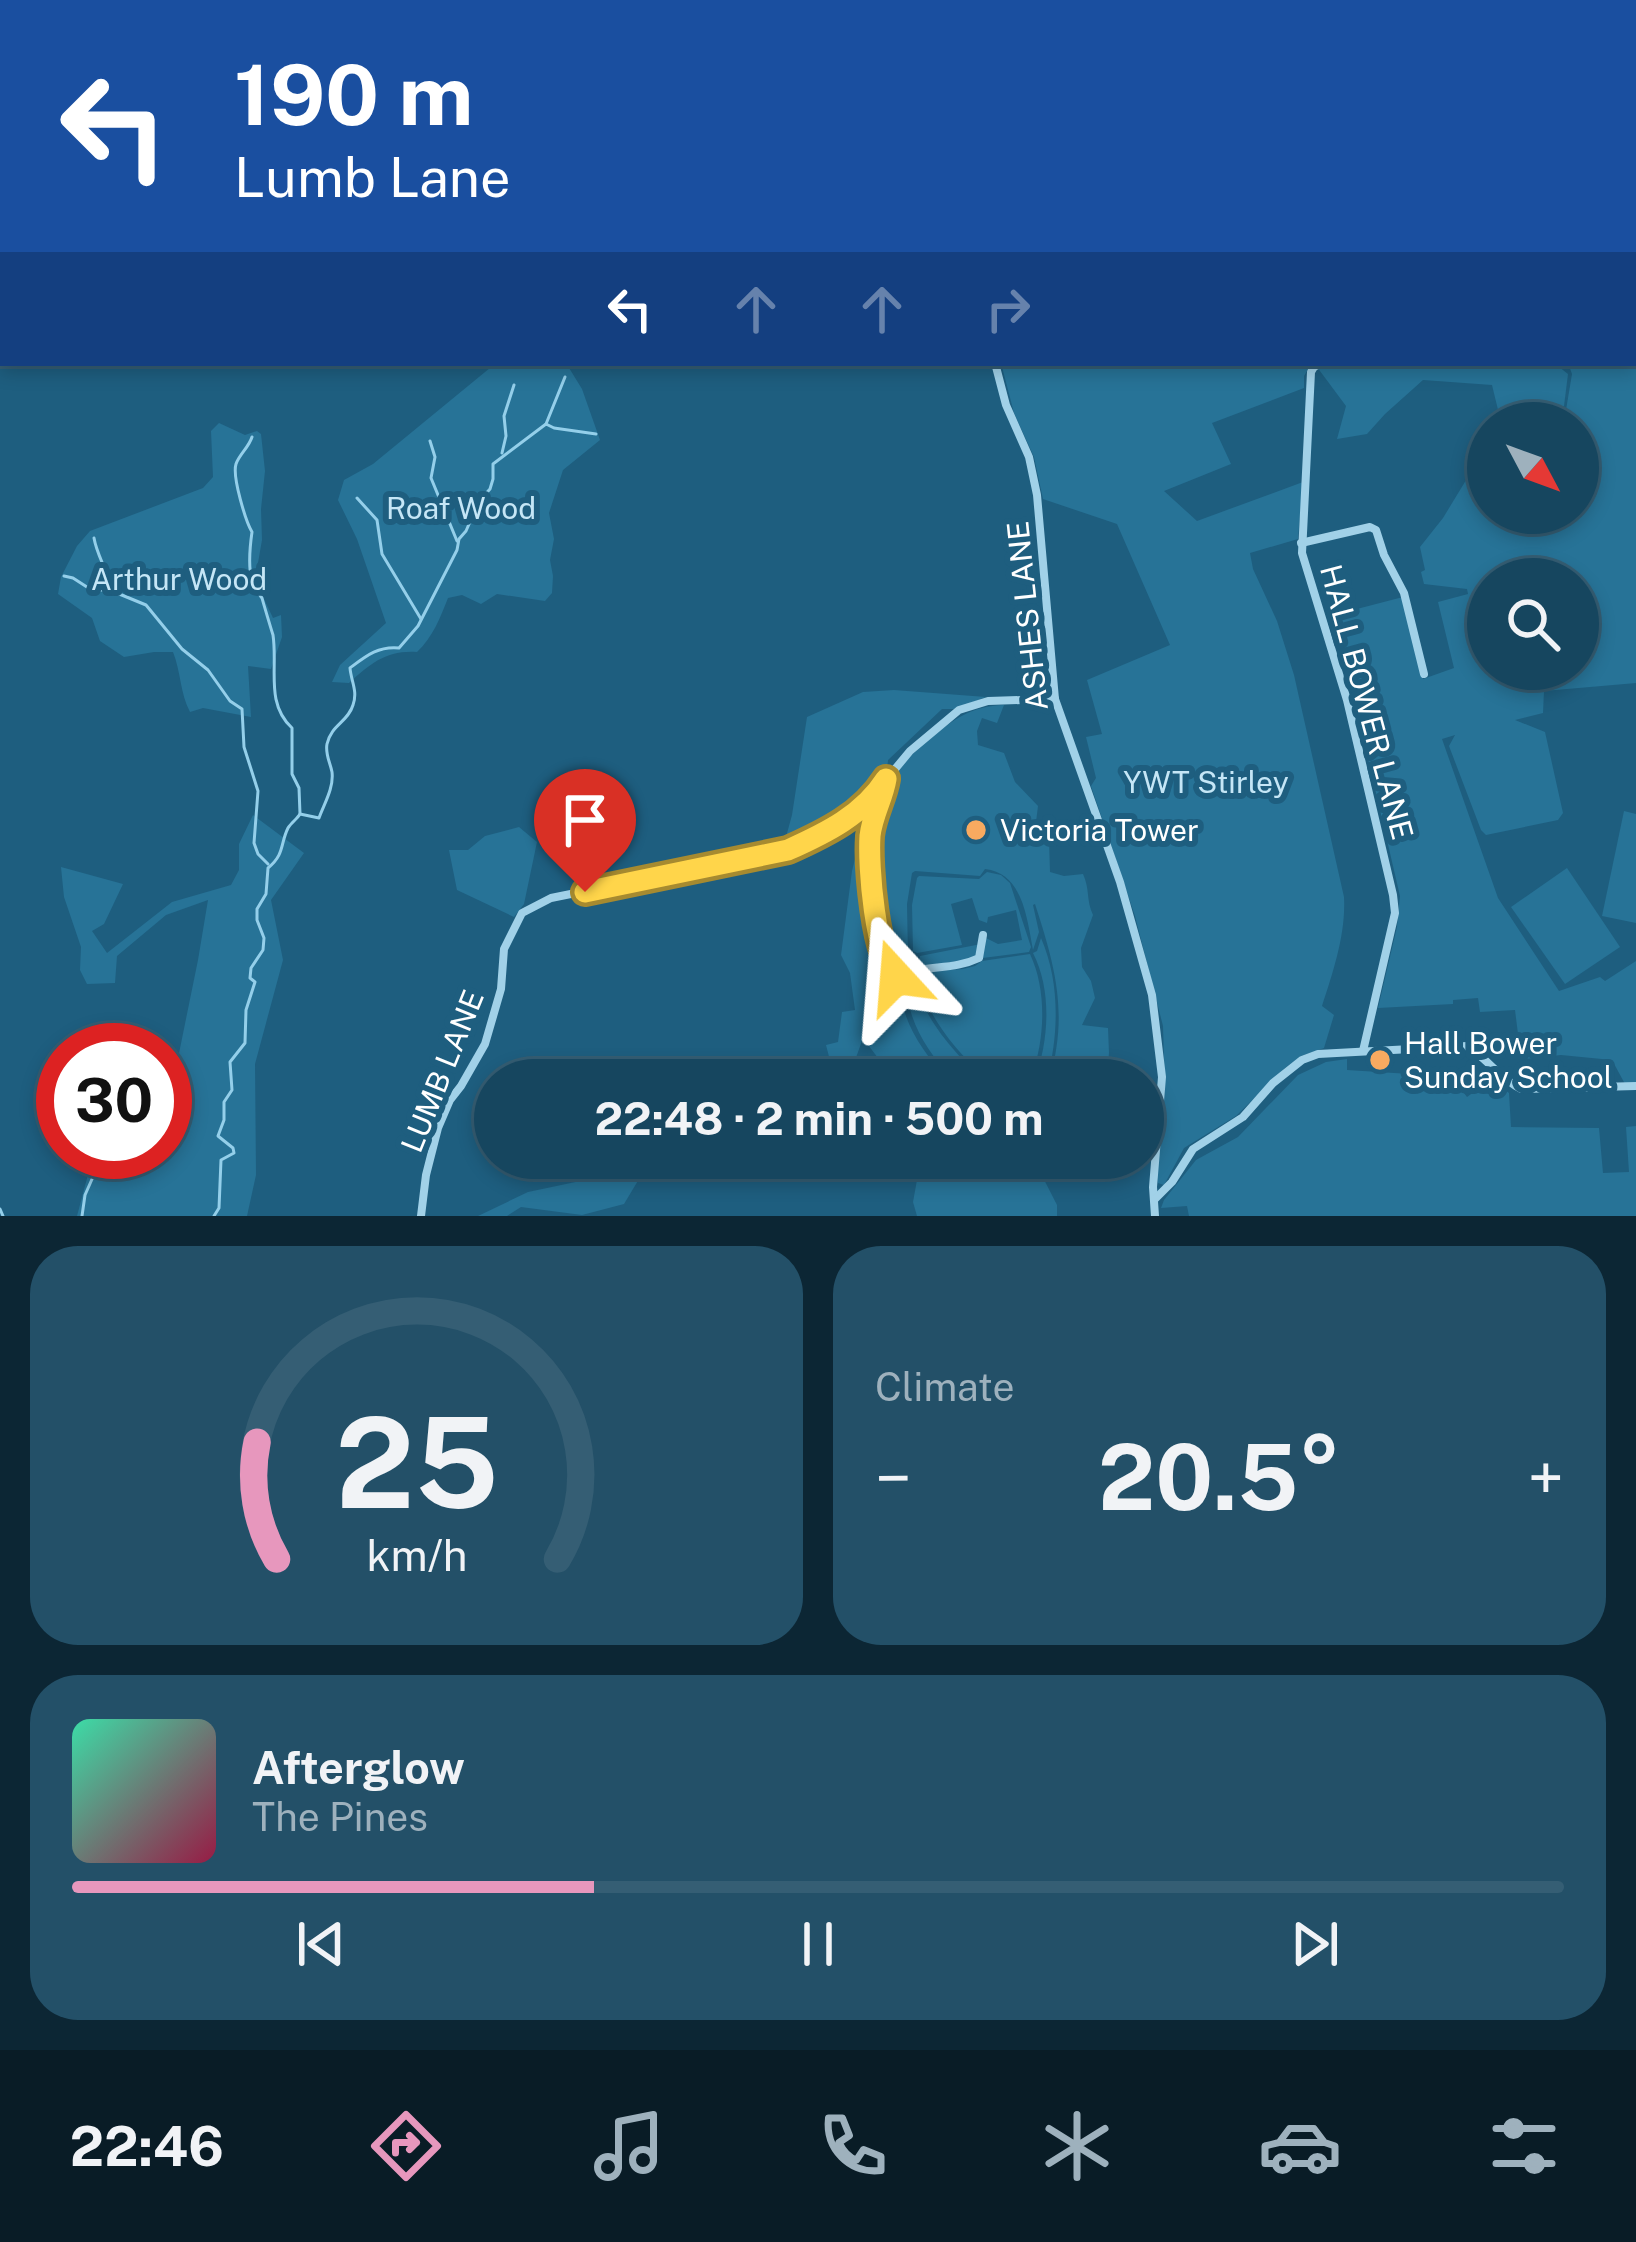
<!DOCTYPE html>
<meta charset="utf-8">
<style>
body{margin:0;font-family:"Public Sans",sans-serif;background:#235068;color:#f1f3f6;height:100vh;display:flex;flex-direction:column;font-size:45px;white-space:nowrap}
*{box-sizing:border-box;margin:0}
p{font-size:39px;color:#9eb1bd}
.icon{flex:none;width:66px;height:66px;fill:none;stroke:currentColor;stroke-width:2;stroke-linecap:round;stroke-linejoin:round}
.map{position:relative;height:1216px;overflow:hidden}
.drawer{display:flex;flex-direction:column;gap:30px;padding:30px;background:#0c2634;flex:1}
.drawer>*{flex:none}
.hud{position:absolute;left:0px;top:0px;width:1638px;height:366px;box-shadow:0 6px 18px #0003,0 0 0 3px #355e74;background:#1a4fa0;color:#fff;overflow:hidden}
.needle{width:78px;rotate:131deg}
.fabs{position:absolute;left:1467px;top:402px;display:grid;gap:24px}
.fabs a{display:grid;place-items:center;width:132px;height:132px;border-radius:50%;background:#16465f;box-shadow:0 6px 18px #0003,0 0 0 3px #355e74;font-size:60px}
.speed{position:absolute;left:36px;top:1023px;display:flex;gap:24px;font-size:60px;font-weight:700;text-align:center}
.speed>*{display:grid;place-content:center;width:156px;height:156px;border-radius:50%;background:#16465f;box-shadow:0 6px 18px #0003,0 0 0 3px #355e74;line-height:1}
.speed .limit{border:18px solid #d22;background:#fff;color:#111}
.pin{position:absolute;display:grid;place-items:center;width:102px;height:102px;color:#fff;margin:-123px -51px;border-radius:50% 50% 50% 0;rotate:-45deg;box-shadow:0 0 12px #0007}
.pin .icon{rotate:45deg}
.me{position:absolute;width:132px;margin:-66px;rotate:341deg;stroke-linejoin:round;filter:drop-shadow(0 0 9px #0008)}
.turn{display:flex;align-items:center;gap:42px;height:252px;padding:0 36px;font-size:54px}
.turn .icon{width:156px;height:156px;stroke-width:2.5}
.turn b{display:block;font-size:84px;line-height:102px}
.lanes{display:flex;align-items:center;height:114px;padding:0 36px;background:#0003;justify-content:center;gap:60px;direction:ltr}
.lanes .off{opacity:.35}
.big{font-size:90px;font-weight:700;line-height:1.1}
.drawer .tile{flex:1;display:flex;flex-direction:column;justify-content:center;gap:18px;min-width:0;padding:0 42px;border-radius:48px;background:#235068}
.drawer .dial{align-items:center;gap:0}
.dial svg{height:312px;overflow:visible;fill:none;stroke:#355e74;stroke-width:7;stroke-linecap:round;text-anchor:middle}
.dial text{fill:#f1f3f6;stroke:none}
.song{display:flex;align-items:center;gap:36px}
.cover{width:144px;height:144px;border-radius:18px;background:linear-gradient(135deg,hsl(160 70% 55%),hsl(340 70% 35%))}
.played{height:12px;border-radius:6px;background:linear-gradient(90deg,#e797bd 35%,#355e74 35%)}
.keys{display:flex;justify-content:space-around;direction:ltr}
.heat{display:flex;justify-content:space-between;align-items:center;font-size:66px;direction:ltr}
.drawer .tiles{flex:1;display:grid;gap:30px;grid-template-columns:1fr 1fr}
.tile:last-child{grid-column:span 2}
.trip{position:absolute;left:474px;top:1059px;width:690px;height:120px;border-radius:60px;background:#16465f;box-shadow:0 6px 18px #0003,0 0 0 3px #355e74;font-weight:700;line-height:120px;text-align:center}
.dock{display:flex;height:192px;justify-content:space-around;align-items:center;background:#091c26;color:#9eb1bd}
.dock .icon{width:84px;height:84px}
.dock .active{color:#e797bd}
.dock b{font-size:54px;color:#f1f3f6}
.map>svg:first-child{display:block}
.green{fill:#277397;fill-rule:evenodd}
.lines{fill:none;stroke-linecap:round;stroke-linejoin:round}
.stream{stroke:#94cfea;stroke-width:3}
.street{stroke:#a1d1e8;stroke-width:8}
.secondary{stroke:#cce8f6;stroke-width:10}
.route-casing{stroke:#a68a30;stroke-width:30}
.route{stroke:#ffd54a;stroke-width:21}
.poi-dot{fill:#f8aa60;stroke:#1e5e7f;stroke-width:4.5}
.labels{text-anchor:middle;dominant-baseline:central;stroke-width:12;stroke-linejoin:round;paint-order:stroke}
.park-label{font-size:30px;fill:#c5e6f6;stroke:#1e5e7f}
.street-label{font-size:30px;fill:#fff;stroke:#1e5e7f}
.poi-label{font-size:30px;fill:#fff;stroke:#1e5e7f;text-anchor:start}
</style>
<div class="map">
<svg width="1636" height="1216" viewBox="0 0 1636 1216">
<rect width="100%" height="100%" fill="#1e5e7f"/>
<g class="green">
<path d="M930,0H1536V3H913Z"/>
<path d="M1606,0H1636V683L1544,691L1543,713L1515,720L1545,732L1563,813L1558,820L1486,835L1481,830L1449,746L1455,735L1442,739L1498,898L1559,991L1600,977L1605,981L1636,961V1084H1625L1612,1060L1561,1055L1524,1059L1520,1050L1515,1010L1480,1012L1478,998L1453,1000V1004L1378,1008L1397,927L1400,896L1350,681L1330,616L1403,597L1423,679L1454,668L1438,602L1468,594L1467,589L1424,584L1421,572L1425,570L1420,547L1443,518L1488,444V513H1578V423H1550L1566,410L1572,374L1568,363H1635V3H1605ZM1488,579H1578V669H1488Z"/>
<path d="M496,363H566L582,389L600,440L563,470L549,513L554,539L550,560L553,576L552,593L545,601L497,594L481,604L462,595L448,598C440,618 433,637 417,652C387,650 371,663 349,683L332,682L340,665L386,623L357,539L338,500L344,480L373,464Z"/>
<path d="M1001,363H1312L1304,376V388L1212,423L1231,464L1164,491L1197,521L1303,482L1298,539L1250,553L1253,569L1277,621L1294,675L1344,897C1346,934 1333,972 1322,1006L1334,1015L1324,1048L1301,1056L1285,1068L1236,1116L1184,1148L1164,1185L1158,1183L1157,1176L1165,1090L1163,1026L1135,916L1091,786L1096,778L1086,737L1102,734L1087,680L1170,645L1117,524L1043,499L1034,457L1014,413Z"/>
<path d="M1336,363H1554L1568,374L1564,406L1543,419L1547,423H1498L1500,418L1492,385L1423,380L1385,414L1367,434L1337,439L1346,406L1317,367Z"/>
<path d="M219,423L245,435L257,431L261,434L265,471L261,509L262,540L255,580L273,618L281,615L282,637L271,669L248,666L251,717L203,708L190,712C180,693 181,672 173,652H154L124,657L100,641L92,618L58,594L61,577L77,546L90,531L203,488L213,477L211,431Z"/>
<path d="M894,690L986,697L955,709H942L888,760C885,807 821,832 783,848L792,815L807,717L863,692Z"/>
<path d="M1004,705L997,723L982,718L977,731L978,745L1004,753L1015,782L1038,806L1036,822L1049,839L1050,872L1064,876L1083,874C1090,889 1086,900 1093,915L1081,948L1082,967L1091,981L1095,998L1082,1025L1108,1028L1109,1053L1106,1080H1049C1069,1014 1055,966 1035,904L1033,905L1039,932L1033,950C1027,919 1023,873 985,869L980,876L915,871L912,873L907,904L908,956L915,957L916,965H909L900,973L893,970C874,911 857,826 897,772C906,759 918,749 930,739C953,719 972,706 1004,705Z"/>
<path d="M1624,811L1636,814V923L1602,916Z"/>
<path d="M253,815L304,853L271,900L283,960L255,1064L256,1175L247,1216H77L94,1152H165V1122L198,960L208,900L166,915L117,956L115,983L87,984L80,970L81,947L64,897L61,867L123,884L104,924L92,931L107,953L172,902L231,885L239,870V844Z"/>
<path d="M869,816C866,862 865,949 896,985L901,981C899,1022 923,1049 946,1080C890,1080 897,1083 863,1038L848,1080H835L826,1045L838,1042L842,1012L855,1010L850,973L841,955L852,871L863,827Z"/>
<path d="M519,827L537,842L524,904L514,917L457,890L449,850H468L485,836Z"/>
<path d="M1567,868L1620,947L1565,984L1511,907Z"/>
<path d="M987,872L1001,875L1010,883L1031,947L1029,952L920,966V956L981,944L986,938L998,944L1022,940L1016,910L988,917L987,923L979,920L972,898L951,904L962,945L917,953L913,951L912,905L917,878L919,876L979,879Z"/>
<path d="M1041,938C1060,982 1059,1033 1047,1080H1022L1021,1076L1035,1079C1049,1040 1052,990 1033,953L1037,951Z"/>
<path d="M1030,954C1047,990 1045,1038 1032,1075L1017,1070L1012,1080H990C967,1064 929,1020 924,992C922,985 923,979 923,972L963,969L975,966L982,961Z"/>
<path d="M918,972C919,978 919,985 920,991C924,1021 962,1060 983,1080H952C926,1048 907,1022 906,980Z"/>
<path d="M1347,1059V1070L1410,1074L1412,1088L1458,1085L1467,1097L1492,1079L1509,1093L1511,1127L1599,1128L1603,1173L1629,1172L1626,1127L1636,1126V1216H1189L1187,1206L1161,1208L1164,1200L1196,1160L1238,1137L1298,1075L1326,1062Z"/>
<path d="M921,1158H1033L1057,1205V1216H917L913,1202Z"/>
<path d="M631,1161L639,1179L624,1204L582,1215L521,1207L507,1216H478L528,1192L585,1180Z"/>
</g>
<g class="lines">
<g class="stream">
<path d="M546,424L565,377"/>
<path d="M252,437C249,447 239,455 236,464C232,477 246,522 252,532C250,546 248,567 252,581C252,583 261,597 262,598C263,602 272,632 273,635C278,668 265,703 292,728V774L299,788L300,814"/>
<path d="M430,441L435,457L431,478L457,541"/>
<path d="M502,453L506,436L504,416L514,385"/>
<path d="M357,498L377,520L382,554L421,619"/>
<path d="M94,538C97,556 108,571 111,589"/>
<path d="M64,576L73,578L90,589L112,591L146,605L182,649L208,670L230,701L242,709L244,747L258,791L254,843L258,854L268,864"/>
<path d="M0,1209L3,1216"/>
<path d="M82,1216L85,1195L104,1152"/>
<path d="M214,1216L219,1208L221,1160L234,1153L233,1148L218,1136L224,1120V1102L232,1090L230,1062L245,1043L246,1010L255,982L250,978L251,968L263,950L264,938L257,920V909L266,894L268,868C285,854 280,844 288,828C291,823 297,819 300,814L319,818C324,804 334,788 332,772C330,762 325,754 327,744C331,725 348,722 353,705C358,691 351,681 350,668C366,656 378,646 399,648L418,626L457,550L459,539L466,531L479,501L490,489L493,479V464L546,424L554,428L596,434"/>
</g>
<g class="street">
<path d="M513,0L520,3"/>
<path d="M153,3L161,0"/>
<path d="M875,3L876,0"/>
<path d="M1600,3L1601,0"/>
<path d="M995,363L1006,405L1029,457L1037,495L1055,699L1120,882L1152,995L1162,1077L1153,1187L1155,1216"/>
<path d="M1322,363L1314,367L1311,372L1302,553L1347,700L1393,895L1395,913L1363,1051"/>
<path d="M1301,543L1370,527L1376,530L1384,555L1404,593L1424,674"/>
<path d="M886,787C880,801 872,816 870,831C867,859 876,959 896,977C923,964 952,971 979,958L983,935"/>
<path d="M1155,1199L1172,1182L1193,1149L1243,1117L1273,1083L1302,1060L1318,1054L1467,1046C1487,1058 1499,1078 1521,1089L1636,1086"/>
<path d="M421,1216L426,1175L438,1128L450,1100L461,1086L485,1044L501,989L504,949L522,913L551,898L788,850L819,836L861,810L910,751L959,710L988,701L1055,699"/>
</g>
<g class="secondary">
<path d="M109,3L112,0"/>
<path d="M0,134L3,130"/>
</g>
</g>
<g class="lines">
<defs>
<path id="route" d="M585,892L788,850C826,833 863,815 886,779C883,798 872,816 870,836C868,866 875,957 896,977"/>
</defs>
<use href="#route" class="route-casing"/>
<use href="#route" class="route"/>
</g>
<g class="poi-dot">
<circle cx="976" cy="830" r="12"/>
<circle cx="1380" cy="1060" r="12"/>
</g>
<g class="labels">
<g class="park-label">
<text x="461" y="508">Roaf Wood</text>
<text x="179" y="579">Arthur Wood</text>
<text x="1206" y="782">YWT Stirley</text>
</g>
<g class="street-label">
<text transform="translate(1027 616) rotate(-96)">ASHES LANE</text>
<text transform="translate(1367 702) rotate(75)">HALL BOWER LANE</text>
<text transform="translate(442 1071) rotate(-68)">LUMB LANE</text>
</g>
<g class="poi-label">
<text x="1000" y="830">Victoria Tower</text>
<text x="1404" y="1043">Hall Bower<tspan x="1404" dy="34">Sunday School</tspan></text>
</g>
</g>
</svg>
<div class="fabs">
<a><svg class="needle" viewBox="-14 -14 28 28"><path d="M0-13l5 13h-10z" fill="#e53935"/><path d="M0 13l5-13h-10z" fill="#9eb1bd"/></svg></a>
<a><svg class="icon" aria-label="search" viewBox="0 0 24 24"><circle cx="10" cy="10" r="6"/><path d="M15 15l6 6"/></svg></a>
</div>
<div class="speed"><div class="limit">30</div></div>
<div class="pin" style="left:585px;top:892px;background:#d93025"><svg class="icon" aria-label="arrive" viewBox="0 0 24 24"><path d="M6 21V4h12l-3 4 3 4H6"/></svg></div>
<svg class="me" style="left:896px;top:977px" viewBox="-20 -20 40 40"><path d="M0-17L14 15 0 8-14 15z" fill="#ffd54a" stroke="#fff" stroke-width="4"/></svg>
<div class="trip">22:48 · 2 min · 500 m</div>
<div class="hud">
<div class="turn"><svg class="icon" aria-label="left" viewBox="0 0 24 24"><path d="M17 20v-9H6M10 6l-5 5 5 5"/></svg><div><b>190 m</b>Lumb Lane</div></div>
<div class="lanes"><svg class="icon" aria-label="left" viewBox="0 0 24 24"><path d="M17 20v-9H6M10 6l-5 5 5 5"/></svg><svg class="icon off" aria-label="ahead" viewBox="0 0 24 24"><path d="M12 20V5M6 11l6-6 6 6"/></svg><svg class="icon off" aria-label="ahead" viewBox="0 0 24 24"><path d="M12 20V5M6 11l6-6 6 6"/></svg><svg class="icon off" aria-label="right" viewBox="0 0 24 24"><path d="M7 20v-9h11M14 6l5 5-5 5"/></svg></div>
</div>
</div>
<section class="drawer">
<div class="tiles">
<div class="tile dial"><svg viewBox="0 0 100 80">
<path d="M14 69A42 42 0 1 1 86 69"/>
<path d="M14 69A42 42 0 0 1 9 39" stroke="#e797bd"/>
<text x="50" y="56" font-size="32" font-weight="700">25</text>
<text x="50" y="72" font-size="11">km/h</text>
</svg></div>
<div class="tile"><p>Climate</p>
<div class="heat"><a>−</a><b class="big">20.5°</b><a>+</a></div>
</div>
<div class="tile">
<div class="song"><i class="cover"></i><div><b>Afterglow</b><p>The Pines</p></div></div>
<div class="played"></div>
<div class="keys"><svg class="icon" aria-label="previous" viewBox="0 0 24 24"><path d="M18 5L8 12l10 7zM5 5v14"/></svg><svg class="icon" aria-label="pause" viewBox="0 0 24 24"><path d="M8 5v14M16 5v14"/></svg><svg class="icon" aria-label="next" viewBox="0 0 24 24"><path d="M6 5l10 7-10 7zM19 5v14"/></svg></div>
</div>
</div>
</section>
<nav class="dock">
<b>22:46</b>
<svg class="icon active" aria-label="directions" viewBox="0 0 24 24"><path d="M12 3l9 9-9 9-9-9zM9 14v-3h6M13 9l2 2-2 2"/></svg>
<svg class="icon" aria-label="music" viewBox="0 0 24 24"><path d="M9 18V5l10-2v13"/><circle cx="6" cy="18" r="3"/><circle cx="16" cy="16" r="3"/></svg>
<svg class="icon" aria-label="phone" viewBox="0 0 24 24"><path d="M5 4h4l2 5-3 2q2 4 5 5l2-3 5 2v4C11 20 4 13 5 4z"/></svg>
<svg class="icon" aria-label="climate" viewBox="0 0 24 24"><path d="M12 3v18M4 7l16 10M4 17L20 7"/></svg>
<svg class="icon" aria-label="car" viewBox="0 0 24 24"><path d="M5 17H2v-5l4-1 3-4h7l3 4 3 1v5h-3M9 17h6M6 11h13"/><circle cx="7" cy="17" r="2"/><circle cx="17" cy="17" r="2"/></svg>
<svg class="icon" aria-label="filters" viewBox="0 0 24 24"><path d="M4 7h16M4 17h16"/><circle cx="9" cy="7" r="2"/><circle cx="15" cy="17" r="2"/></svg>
</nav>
